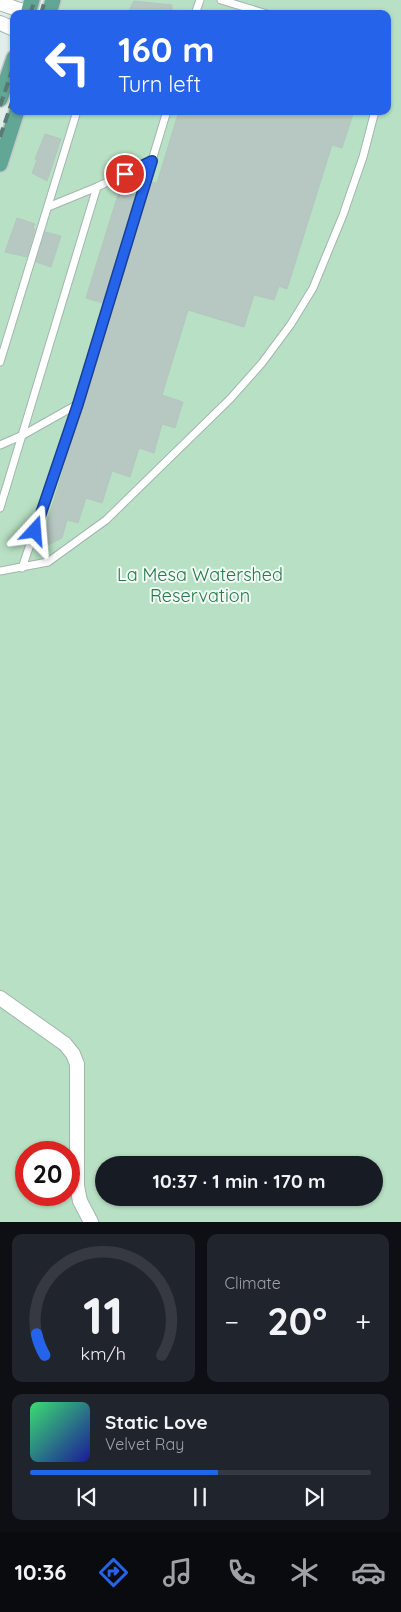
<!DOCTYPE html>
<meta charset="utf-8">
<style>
body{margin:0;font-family:Quicksand,sans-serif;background:#20242c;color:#f1f3f6;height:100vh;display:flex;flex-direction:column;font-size:19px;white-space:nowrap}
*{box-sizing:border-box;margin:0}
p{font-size:16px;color:#9ea1a6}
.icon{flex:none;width:28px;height:28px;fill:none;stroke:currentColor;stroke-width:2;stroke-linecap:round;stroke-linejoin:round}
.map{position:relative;height:1222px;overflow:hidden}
.panel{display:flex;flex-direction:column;gap:12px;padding:12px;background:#0d0f14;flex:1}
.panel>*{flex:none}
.hud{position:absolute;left:10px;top:10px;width:381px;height:105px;border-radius:10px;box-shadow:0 1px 4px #0004;background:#2563eb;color:#fff;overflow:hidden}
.speed{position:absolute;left:15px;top:1141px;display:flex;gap:10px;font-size:25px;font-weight:700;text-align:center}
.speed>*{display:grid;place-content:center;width:65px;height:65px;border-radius:50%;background:#171b24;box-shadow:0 1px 4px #0004;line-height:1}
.speed .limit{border:8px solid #d22;background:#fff;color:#111}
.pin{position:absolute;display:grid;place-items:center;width:42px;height:42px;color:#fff;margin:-21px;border:2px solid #fff;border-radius:50%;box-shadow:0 1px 5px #0007}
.me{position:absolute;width:55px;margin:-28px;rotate:19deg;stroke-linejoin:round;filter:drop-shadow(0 0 4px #0008)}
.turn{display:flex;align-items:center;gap:18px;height:105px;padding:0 25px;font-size:22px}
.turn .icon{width:65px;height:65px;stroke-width:2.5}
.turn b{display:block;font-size:35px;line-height:42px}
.big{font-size:38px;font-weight:700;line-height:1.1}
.panel .widget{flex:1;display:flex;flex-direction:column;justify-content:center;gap:8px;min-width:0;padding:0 18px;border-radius:10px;background:#20242c}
.panel .dial{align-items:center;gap:0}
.dial svg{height:130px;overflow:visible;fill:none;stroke:#363941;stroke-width:7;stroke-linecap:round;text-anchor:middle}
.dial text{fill:#f1f3f6;stroke:none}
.song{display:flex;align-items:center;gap:15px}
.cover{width:60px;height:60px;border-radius:8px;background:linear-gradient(135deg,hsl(140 70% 55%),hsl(240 70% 35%))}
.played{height:5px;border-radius:2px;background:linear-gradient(90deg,#2563eb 55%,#363941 55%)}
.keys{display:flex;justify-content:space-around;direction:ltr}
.heat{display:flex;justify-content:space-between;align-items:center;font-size:28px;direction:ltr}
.panel .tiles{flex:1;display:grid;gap:12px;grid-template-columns:1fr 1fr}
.widget:last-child{grid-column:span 2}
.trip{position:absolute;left:95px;top:1156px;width:288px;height:50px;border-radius:25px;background:#171b24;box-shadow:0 1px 4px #0004;font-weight:700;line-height:50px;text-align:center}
.tabs{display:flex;height:80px;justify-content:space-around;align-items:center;background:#090b0e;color:#9ea1a6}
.tabs .icon{width:35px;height:35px}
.tabs .on{color:#2563eb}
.tabs b{font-size:22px;color:#f1f3f6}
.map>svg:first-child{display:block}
.green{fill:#b8e0c4;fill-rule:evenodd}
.building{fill:#b6c8c1;stroke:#b3c7bf}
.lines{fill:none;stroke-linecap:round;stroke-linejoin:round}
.service-casing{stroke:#a3b5af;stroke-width:9}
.minor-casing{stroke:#a3b5af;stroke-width:16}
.primary-casing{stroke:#c1c9c7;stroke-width:18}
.service{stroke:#fff;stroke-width:7}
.minor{stroke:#fff;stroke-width:14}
.primary{stroke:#62a696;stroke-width:15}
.rail{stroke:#5a7b73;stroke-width:4;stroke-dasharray:10 5;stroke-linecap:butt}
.route-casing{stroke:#184099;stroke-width:12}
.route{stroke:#2563eb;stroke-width:9}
.labels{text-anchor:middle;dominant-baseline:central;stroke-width:4;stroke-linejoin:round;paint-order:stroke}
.park-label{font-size:18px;fill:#277a48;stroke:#f2f9f6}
</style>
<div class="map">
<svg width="401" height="1222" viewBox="0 0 401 1222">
<rect width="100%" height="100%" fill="#e1ede8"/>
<path class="green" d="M53,0H401V1222H0V164L17,111H388V14H49ZM26,1152H69V1195H26ZM104,1165H374V1198H104Z"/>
<g class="building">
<path d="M134,1L172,5V14H127Z"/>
<path d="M179,111H354L342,148L332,145L287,289L279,286L274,300L254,295L244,327L188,310L162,395L183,402L175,428L162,424L154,453L139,448L130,477L112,471L102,503L86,498L78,523L67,520L62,538L39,549L146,197L147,198L152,182L157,183Z"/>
<path d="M45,134L61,139L47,181L32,173L37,160L35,159Z"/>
<path d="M119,191L136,195L103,303L86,298Z"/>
<path d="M17,218L35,224L33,228L35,229L27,257L5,252Z"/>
<path d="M45,232L61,236L51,267L36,262Z"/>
</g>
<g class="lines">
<defs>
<g id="service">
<path d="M221,0L267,14"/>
<path d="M195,14L200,0"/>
<path d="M48,207L97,187L152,161"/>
<path d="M0,362L77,111"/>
<path d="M0,445L23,435L78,404"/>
<path d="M0,508L97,187"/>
<path d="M22,568L78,404L167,111"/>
<path d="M0,571L48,562L106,520L230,399L262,363L291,324L313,288L343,215L363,157L375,111"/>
</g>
<g id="minor">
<path d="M0,3L31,14"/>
<path d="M0,23L14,29"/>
<path d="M0,998L65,1044L73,1054L77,1064V1186L80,1201L91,1222"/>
</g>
<g id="primary">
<path d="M28,14L32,0"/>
<path d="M49,14L53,0"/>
<path d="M0,99L14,58"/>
<path d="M0,164L17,111"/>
</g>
</defs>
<use href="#service" class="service-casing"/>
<use href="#minor" class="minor-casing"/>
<use href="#primary" class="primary-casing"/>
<use href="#service" class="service"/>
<use href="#minor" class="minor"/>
<use href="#primary" class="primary"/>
<g class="rail">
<path d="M30,14L35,0"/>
<path d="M41,14L45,0"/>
<path d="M0,106L14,65"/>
<path d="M0,137L14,96"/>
</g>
</g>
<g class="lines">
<defs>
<path id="route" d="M35,531L78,404L152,161L125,174"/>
</defs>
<use href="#route" class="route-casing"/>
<use href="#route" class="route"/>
</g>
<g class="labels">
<g class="park-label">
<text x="200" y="574">La Mesa Watershed<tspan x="200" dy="21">Reservation</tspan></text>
</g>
</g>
</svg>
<div class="speed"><div class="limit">20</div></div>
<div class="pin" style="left:125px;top:174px;background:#d93025"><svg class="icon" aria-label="arrive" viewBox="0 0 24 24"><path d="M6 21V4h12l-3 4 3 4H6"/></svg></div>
<svg class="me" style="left:35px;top:531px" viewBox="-20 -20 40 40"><path d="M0-17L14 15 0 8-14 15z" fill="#2563eb" stroke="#fff" stroke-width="4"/></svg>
<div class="trip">10:37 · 1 min · 170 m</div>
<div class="hud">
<div class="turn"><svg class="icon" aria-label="left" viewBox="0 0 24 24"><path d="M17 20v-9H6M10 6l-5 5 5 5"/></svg><div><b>160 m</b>Turn left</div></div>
</div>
</div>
<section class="panel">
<div class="tiles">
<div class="widget dial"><svg viewBox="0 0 100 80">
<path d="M14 69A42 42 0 1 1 86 69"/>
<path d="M14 69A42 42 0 0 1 9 56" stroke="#2563eb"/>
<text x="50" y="56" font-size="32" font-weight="700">11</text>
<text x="50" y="72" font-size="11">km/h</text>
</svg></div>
<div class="widget"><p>Climate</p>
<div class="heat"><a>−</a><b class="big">20°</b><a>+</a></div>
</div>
<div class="widget">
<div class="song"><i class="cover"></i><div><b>Static Love</b><p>Velvet Ray</p></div></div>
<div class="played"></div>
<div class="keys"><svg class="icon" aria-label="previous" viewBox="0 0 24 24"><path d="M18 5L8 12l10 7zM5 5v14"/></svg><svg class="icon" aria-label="pause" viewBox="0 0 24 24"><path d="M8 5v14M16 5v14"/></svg><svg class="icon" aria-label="next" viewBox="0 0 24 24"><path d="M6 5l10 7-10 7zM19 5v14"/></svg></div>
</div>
</div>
</section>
<nav class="tabs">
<b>10:36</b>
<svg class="icon on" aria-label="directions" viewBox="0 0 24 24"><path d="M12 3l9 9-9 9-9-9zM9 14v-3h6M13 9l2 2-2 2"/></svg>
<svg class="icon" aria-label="music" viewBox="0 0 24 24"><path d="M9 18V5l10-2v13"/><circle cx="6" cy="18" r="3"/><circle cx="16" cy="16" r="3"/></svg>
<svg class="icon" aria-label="phone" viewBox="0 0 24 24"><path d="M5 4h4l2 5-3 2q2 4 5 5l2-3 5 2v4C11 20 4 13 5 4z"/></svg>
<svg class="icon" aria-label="climate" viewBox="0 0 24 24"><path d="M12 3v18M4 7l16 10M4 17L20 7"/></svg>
<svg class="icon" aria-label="car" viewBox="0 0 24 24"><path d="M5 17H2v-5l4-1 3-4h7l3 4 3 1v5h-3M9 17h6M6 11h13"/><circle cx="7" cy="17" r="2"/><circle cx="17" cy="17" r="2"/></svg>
</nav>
